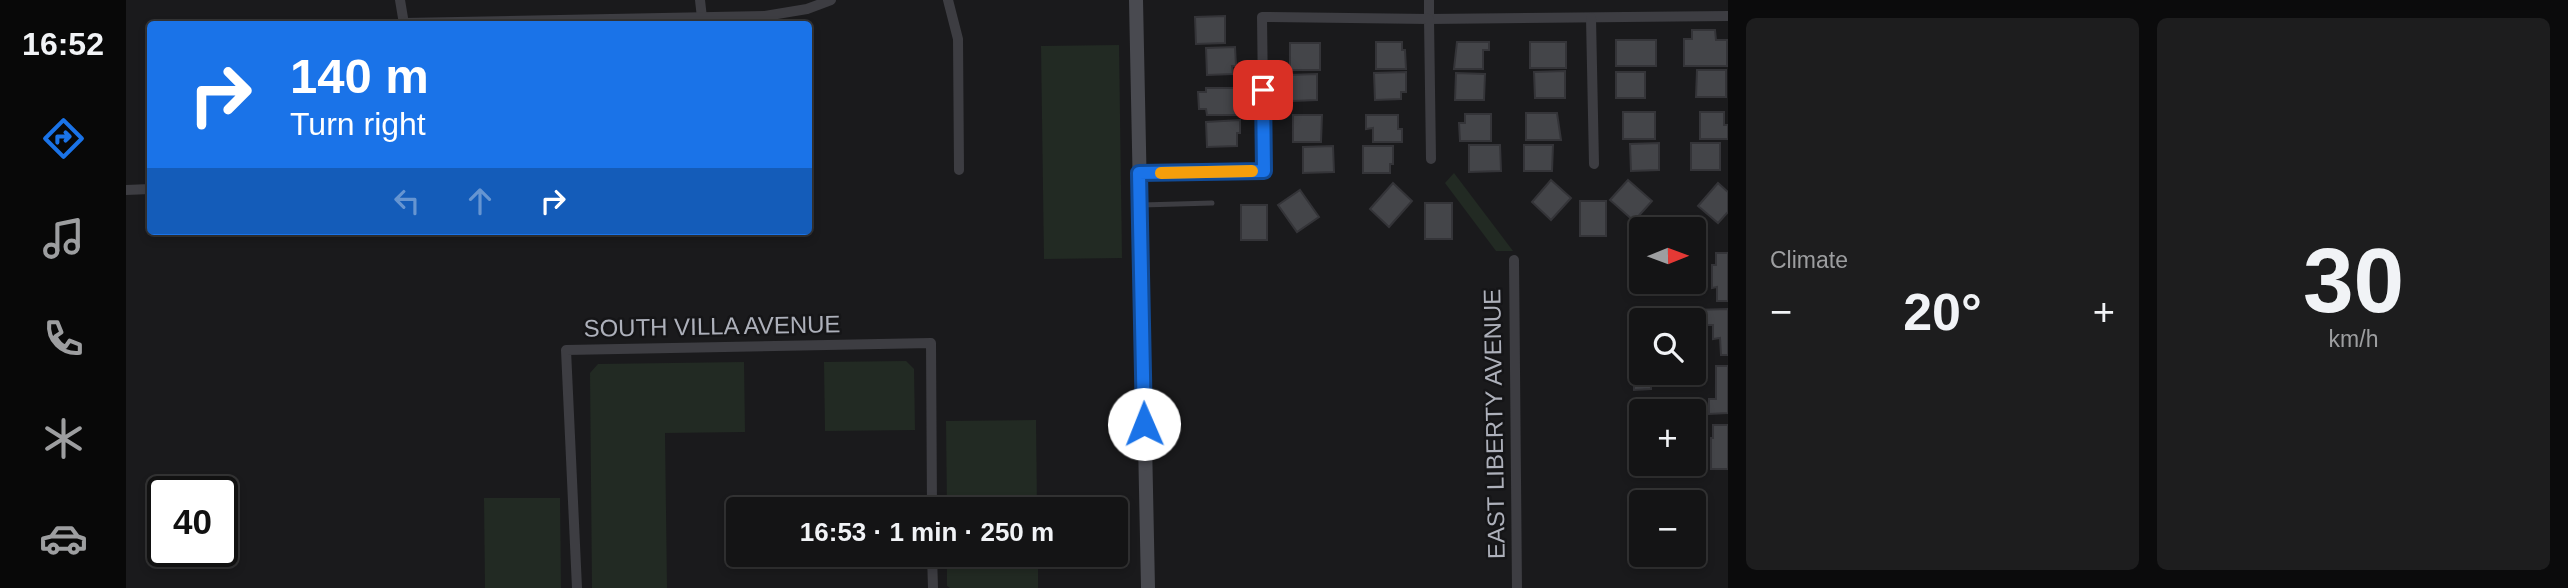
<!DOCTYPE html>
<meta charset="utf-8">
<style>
body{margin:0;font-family:Helvetica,sans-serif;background:#1d1d1e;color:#f1f3f6;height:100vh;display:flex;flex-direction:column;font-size:26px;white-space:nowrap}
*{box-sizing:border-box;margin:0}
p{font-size:23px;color:#9d9ea0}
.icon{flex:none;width:38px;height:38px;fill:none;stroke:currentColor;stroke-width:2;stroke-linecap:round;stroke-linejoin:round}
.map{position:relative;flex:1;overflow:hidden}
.sheet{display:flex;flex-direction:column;gap:18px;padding:18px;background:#0b0b0c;width:840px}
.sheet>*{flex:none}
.guide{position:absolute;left:21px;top:21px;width:665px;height:214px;border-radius:7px;box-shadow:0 4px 10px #0003,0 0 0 2px #333334;background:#1a73e8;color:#fff;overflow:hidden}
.needle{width:46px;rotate:89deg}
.controls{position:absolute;left:1503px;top:217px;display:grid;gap:14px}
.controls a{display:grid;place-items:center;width:77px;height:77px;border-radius:7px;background:#141415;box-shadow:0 4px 10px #0003,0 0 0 2px #333334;font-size:35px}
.speed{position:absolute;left:21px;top:476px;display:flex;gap:14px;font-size:35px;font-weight:700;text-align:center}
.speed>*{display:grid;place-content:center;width:91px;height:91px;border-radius:50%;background:#141415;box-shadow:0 4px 10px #0003,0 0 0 2px #333334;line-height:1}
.speed .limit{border:4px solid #111;border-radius:10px;background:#fff;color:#111}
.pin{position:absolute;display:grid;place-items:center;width:60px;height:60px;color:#fff;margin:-30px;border-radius:14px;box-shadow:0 4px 10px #0006}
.me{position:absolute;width:77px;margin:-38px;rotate:359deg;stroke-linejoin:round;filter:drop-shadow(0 0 5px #0008)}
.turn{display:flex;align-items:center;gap:24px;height:147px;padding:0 28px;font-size:32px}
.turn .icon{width:91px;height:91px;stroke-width:2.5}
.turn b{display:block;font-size:49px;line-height:60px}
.lanes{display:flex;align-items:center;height:66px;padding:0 28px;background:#0003;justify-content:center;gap:35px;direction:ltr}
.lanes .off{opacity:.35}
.big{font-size:52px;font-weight:700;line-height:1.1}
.sheet .card{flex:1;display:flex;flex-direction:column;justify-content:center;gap:10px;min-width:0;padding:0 24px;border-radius:10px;background:#1d1d1e}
.sheet .dial{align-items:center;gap:0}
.dial b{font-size:91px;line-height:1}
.heat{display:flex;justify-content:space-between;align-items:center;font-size:38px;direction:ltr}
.sheet .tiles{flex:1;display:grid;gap:18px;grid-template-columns:repeat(2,1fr)}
.trip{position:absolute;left:600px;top:497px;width:402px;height:70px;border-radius:7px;background:#141415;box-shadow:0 4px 10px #0003,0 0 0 2px #333334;font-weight:700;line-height:70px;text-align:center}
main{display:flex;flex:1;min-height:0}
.dock{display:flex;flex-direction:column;width:126px;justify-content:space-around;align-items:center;background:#080808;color:#9d9ea0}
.dock .icon{width:49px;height:49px}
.dock .selected{color:#1a73e8}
.dock b{font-size:32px;color:#f1f3f6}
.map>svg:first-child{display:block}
.green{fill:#222a23}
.building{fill:#444549;stroke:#343438;stroke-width:2}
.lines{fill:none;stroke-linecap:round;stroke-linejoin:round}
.lane{stroke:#3d3d42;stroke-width:5}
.street{stroke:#3d3d42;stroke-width:10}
.secondary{stroke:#494a50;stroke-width:14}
.route-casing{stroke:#114b97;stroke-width:18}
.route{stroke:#1a73e8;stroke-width:12}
.slow{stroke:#f59e0b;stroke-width:12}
.labels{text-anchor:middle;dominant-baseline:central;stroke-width:5;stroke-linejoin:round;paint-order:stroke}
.street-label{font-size:24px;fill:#adb0ba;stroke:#151517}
</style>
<main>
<nav class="dock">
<b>16:52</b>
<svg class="icon selected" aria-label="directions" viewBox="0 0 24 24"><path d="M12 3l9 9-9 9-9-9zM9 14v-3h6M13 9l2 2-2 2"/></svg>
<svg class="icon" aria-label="music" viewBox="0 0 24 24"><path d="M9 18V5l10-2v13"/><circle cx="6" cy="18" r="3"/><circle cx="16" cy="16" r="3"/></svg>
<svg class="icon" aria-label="phone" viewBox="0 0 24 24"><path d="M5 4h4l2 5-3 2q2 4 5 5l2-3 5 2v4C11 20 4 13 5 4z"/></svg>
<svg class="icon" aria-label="climate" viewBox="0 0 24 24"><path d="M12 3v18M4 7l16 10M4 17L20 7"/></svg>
<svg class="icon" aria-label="car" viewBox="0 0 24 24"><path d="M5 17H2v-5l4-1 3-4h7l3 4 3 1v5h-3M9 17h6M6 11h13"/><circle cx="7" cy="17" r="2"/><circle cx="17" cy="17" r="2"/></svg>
</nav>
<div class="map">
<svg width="1602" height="588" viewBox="0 0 1602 588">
<rect width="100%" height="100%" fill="#1a1a1c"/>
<g class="green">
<path d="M993,45L996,258L918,259L915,46Z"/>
<path d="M1328,173L1387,251H1370L1319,183Z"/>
<path d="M780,361L788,369L789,430L699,431L698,362Z"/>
<path d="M618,362L619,432L539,433L541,588H466L464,373L472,364Z"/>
<path d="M910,420L911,509H821L820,421Z"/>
<path d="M434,498L435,588H359L358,498Z"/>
<path d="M821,555H912V588H824L821,586Z"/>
</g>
<g class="building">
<path d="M1099,16V43L1070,44L1069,17Z"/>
<path d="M1566,30H1589L1590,40H1601V66H1558V39H1566Z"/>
<rect x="1490" y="40" width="40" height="26"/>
<path d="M1250,42H1276V50H1279L1280,69H1250Z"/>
<path d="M1331,42H1363V50H1357V69H1328Z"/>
<rect x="1404" y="42" width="36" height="26"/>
<rect x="1164" y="43" width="30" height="27"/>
<path d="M1109,47L1110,66H1106L1107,74L1081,75L1080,48Z"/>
<path d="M1571,70H1600V97H1570Z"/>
<path d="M1439,71V98H1409L1408,72Z"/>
<path d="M1280,72V92H1275V99L1249,100L1248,73Z"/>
<rect x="1490" y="72" width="29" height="26"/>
<path d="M1330,73L1359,74L1358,100H1329Z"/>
<path d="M1191,74V100L1166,101V87H1163L1162,75Z"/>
<path d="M1080,88H1113V115H1081L1080,109H1073L1072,92H1080Z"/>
<rect x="1497" y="112" width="32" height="27"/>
<path d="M1574,112H1598V125H1602V139H1574Z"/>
<path d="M1400,113H1431L1435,140H1400Z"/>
<path d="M1339,114H1365V141H1334L1333,123H1339Z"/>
<path d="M1167,115H1196L1195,142H1167Z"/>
<path d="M1240,115H1272V129H1276V142H1247V128L1240,129Z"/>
<path d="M1114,120V133H1111V146L1081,147L1080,122Z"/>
<path d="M1533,143V170L1505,171L1504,144Z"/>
<rect x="1565" y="143" width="29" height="27"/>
<path d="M1343,145H1374L1375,171L1343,172Z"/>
<path d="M1398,145H1427L1426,171H1398Z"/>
<path d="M1207,146L1208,172L1177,173V147Z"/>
<path d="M1237,146H1267V164H1264V173H1237Z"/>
<path d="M1425,180L1445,198L1425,220L1406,202Z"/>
<path d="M1502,180L1526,201L1508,221L1484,200Z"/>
<path d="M1267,183L1286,201L1263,227L1244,209Z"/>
<path d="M1592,183L1602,192V212L1592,223L1572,206Z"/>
<path d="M1174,190L1193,217L1171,232L1152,205Z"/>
<rect x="1454" y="201" width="26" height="35"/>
<rect x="1299" y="203" width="27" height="36"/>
<rect x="1115" y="205" width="26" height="35"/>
<path d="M1590,253H1602V301H1591V287L1586,288V265H1590Z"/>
<path d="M1602,309V355H1595L1594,338L1587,339V325H1568V310Z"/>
<path d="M1508,361H1516V373H1525V389L1508,390Z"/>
<path d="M1590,366H1602V413L1583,414V399H1590Z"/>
<path d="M1587,425H1602V469H1585V438H1587Z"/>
</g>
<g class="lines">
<path class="lane" d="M1016,205L1086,203"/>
<g class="street">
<path d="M274,0L278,24"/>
<path d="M574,0L576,18"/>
<path d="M822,0L832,39L833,170"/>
<path d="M1303,0V19L1602,16"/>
<path d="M1465,18L1468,164"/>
<path d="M278,23L639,16L681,9L705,0"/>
<path d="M1013,173L1138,171L1136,17L1303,19L1305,159"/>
<path d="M0,190L24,189"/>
<path d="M1388,260L1391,588"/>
<path d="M806,555L807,588"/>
<path d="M451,588L440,350L805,343L806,509"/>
</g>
<path class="secondary" d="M1010,0L1022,588"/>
</g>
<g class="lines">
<defs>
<path id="route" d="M1018,424L1013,173L1138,171L1137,90"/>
</defs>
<use href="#route" class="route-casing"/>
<use href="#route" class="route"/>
<path class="slow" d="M1035,173L1126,171"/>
</g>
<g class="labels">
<g class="street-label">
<text transform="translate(586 326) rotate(-1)">SOUTH VILLA AVENUE</text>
<text transform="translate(1368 424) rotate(-91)">EAST LIBERTY AVENUE</text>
</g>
</g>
</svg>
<div class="controls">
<a><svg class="needle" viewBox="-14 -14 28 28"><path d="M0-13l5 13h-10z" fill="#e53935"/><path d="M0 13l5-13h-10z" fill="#9d9ea0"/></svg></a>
<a><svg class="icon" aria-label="search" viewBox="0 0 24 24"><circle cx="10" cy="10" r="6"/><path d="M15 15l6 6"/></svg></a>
<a>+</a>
<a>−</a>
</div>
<div class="speed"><div class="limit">40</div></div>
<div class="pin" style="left:1137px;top:90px;background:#d93025"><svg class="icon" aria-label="arrive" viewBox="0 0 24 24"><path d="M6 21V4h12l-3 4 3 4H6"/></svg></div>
<svg class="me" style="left:1018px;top:424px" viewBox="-20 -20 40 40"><circle r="19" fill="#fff"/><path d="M0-13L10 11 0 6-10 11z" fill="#1a73e8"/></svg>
<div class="trip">16:53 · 1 min · 250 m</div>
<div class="guide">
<div class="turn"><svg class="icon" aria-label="right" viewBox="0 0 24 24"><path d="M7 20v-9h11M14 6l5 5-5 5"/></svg><div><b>140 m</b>Turn right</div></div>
<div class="lanes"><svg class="icon off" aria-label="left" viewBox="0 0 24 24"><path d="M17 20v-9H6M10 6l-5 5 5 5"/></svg><svg class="icon off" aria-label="ahead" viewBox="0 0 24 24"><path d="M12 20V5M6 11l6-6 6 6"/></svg><svg class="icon" aria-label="right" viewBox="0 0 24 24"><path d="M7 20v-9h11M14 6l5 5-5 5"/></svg></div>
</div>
</div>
<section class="sheet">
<div class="tiles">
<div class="card"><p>Climate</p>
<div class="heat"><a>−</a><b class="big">20°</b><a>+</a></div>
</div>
<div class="card dial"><b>30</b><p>km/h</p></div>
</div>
</section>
</main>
